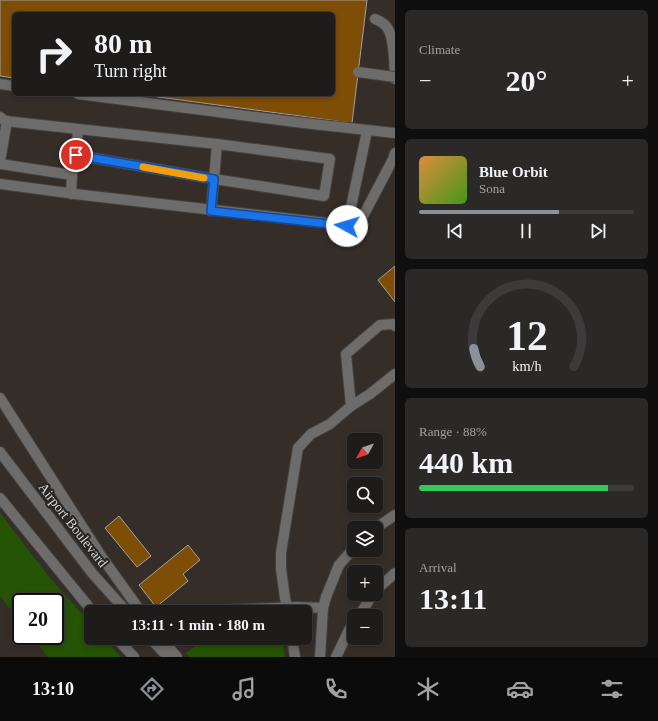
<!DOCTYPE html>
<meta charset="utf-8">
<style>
body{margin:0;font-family:Georgia,serif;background:#2b2928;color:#f1f3f6;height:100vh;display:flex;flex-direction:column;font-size:15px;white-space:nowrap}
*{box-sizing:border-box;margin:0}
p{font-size:13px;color:#a1a1a3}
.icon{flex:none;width:22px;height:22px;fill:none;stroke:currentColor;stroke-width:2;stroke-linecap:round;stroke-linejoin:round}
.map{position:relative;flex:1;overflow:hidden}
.drawer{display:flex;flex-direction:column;gap:10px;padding:10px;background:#100f0f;width:263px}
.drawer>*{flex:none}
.guide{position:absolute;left:12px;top:12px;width:323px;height:84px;border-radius:6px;box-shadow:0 2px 6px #0003,0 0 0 1px #3c3a3a;background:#1e1c1b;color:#f1f3f6;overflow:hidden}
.needle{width:26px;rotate:230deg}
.buttons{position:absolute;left:347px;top:433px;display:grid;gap:8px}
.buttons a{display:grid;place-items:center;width:36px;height:36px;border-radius:6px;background:#1e1c1b;box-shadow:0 2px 6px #0003,0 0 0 1px #3c3a3a;font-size:20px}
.speed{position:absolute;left:12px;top:593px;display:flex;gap:8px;font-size:20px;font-weight:700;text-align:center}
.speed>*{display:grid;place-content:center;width:52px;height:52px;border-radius:50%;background:#1e1c1b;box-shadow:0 2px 6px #0003,0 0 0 1px #3c3a3a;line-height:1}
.speed .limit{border:2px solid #111;border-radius:6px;background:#fff;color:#111}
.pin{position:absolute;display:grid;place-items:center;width:34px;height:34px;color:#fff;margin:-17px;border:2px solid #fff;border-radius:50%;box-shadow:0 1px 4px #0007}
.me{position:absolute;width:44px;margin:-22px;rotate:276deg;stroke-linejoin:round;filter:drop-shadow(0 0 3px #0008)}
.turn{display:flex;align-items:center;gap:14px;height:84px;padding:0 16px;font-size:18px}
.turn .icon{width:52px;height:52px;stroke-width:2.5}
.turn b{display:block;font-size:28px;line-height:34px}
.big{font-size:30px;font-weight:800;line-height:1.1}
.drawer .tile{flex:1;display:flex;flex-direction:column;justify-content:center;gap:6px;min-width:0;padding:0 14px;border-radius:6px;background:#2b2928}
.drawer .dial{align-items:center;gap:0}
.dial svg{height:104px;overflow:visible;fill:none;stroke:#3c3a3a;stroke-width:7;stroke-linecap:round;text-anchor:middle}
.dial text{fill:#f1f3f6;stroke:none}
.song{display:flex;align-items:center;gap:12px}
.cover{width:48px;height:48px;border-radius:6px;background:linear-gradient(135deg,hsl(30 70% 55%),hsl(100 70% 35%))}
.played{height:4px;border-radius:2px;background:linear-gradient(90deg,#8c9099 65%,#3c3a3a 65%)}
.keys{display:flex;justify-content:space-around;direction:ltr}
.heat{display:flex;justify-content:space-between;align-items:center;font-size:22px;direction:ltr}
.charge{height:6px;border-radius:3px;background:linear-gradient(90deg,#34c759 88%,#3c3a3a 0)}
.trip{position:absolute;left:84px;top:605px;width:228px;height:40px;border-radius:6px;background:#1e1c1b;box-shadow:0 2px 6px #0003,0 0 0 1px #3c3a3a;font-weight:800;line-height:40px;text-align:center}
.dock{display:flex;height:64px;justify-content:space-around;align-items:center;background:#0c0b0b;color:#a1a1a3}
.dock .icon{width:28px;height:28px}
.dock .active{color:#8c9099}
.dock b{font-size:18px;color:#f1f3f6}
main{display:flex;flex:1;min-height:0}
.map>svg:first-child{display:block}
.built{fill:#352d28;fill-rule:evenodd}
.green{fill:#255405}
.building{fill:#7e4d06;stroke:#a3a19e}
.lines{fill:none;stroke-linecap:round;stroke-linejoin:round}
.minor-casing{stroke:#444240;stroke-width:12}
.minor{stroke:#6d6c6b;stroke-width:10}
.minor-bridge-casing{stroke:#444240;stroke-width:12;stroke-linecap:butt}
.minor-bridge{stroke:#6d6c6b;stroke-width:10}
.route-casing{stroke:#114b97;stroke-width:10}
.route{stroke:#1a73e8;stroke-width:7}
.slow{stroke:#f59e0b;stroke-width:7}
.labels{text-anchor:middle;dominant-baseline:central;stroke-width:4;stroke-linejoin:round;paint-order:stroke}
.street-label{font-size:14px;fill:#d5d4d3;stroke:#282624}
</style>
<main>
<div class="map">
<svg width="395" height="657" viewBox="0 0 395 657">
<rect width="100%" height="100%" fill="#282624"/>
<path class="built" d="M0,0H395V657H0ZM14,14H333V94H14ZM354,440H376V462H354ZM354,484H376V506H354ZM354,528H376V550H354ZM354,572H376V594H354ZM21,602H55V636H21ZM91,612H305V638H91ZM354,616H376V638H354Z"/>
<g class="green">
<path d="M0,513L50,578L91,624V638H104L121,657H48L32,636H55V602H21V623L0,596Z"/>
<path d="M207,638H282L285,657H190L186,653Z"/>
</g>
<g class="building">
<path d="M0,0H367L352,123L136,94H333V14H14V78L0,76Z"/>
<path d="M395,266V302L378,280Z"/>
<path d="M119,516L151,556L137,567L105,528Z"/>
<path d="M188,545L200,560L183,574L188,581L156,607L139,585Z"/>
</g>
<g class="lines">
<defs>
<g id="minor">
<path d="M375,19C380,21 387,25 389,31C395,44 394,65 395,79"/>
<path d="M0,84L14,86"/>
<path d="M78,94L303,123L395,133"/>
<path d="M0,117L5,121L78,129L76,155L214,179L211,211"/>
<path d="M78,129L217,144L330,159L324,196L214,179L217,144"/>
<path d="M0,161L7,121"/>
<path d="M0,164L72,175"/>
<path d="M0,184L83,195L353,226L360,222L393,159L395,153"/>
<path d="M71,194L72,175L76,155"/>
<path d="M347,226L367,131"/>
<path d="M0,398L101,556L141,612"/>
<path d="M351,406L346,354L380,325L393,324L395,326"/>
<path d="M0,452L92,573L127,612"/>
<path d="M0,498L93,612"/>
<path d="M376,528L395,515"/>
<path d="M376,590L395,573"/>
<path d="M217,612L220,610L297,607L323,608"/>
<path d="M288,612L285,598L281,569V553L298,448L311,434L330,424L351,406L370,394L395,374"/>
<path d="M359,616L373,594"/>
<path d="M116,638L134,657"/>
<path d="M150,638L168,657"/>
<path d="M161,638L177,657"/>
<path d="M292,638L295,657"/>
<path d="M320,657L323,608L326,597L339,565L354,548"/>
<path d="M336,657L349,630L354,623"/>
</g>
</defs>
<use href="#minor" class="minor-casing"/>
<use href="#minor" class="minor"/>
<defs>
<path id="minor-bridge" d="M358,72L395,77"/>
</defs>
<use href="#minor-bridge" class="minor-bridge-casing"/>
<use href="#minor-bridge" class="minor-bridge"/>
</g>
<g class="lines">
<defs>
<path id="route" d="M76,155L214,179L211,211L347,226"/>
</defs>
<use href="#route" class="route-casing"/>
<use href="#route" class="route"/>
<path class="slow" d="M143,167L204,178"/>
</g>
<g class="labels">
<g class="street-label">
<text transform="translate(73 525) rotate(52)">Airport Boulevard</text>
</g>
</g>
</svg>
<div class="buttons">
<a><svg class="needle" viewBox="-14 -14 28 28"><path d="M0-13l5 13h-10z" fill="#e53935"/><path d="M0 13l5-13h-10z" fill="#a1a1a3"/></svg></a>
<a><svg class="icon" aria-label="search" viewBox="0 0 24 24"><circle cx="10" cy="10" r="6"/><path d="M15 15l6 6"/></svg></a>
<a><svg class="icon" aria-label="layers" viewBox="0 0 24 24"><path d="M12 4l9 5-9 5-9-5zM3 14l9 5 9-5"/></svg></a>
<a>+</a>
<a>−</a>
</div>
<div class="speed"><div class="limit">20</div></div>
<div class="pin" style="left:76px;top:155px;background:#d93025"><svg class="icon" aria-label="arrive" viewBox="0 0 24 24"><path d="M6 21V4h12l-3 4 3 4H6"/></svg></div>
<svg class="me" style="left:347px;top:226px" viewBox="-20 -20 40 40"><circle r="19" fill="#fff"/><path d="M0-13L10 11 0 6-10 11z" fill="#1a73e8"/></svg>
<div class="trip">13:11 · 1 min · 180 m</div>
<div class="guide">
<div class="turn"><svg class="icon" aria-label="right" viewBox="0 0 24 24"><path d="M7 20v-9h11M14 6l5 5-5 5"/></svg><div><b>80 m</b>Turn right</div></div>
</div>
</div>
<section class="drawer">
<div class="tile"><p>Climate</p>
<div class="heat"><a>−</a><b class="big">20°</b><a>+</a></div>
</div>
<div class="tile">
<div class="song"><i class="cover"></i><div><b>Blue Orbit</b><p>Sona</p></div></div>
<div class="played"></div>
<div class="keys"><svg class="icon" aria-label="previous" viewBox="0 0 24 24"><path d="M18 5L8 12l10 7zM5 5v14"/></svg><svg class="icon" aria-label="pause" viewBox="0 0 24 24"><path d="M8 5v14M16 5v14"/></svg><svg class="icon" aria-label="next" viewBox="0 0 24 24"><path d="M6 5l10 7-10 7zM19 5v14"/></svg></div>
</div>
<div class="tile dial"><svg viewBox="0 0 100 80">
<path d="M14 69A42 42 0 1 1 86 69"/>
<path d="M14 69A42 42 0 0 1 9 55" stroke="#8c9099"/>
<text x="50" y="56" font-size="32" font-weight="700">12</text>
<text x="50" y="72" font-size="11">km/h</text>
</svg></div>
<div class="tile"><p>Range · 88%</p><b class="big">440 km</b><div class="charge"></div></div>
<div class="tile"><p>Arrival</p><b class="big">13:11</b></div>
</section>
</main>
<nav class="dock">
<b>13:10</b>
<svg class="icon active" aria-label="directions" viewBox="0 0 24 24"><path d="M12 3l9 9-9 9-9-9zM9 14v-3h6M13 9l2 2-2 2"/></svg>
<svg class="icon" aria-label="music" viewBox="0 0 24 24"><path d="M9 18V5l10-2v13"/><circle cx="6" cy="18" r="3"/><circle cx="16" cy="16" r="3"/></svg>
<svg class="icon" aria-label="phone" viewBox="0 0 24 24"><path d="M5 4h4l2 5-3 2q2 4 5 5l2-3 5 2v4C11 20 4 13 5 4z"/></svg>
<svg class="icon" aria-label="climate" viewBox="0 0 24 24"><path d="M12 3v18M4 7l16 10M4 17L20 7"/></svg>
<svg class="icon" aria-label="car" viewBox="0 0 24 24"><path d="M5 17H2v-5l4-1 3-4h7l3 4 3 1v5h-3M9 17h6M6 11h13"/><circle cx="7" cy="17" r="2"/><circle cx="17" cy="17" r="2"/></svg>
<svg class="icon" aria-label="filters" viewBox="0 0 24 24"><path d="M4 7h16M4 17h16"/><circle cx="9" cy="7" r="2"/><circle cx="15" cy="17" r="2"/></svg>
</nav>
